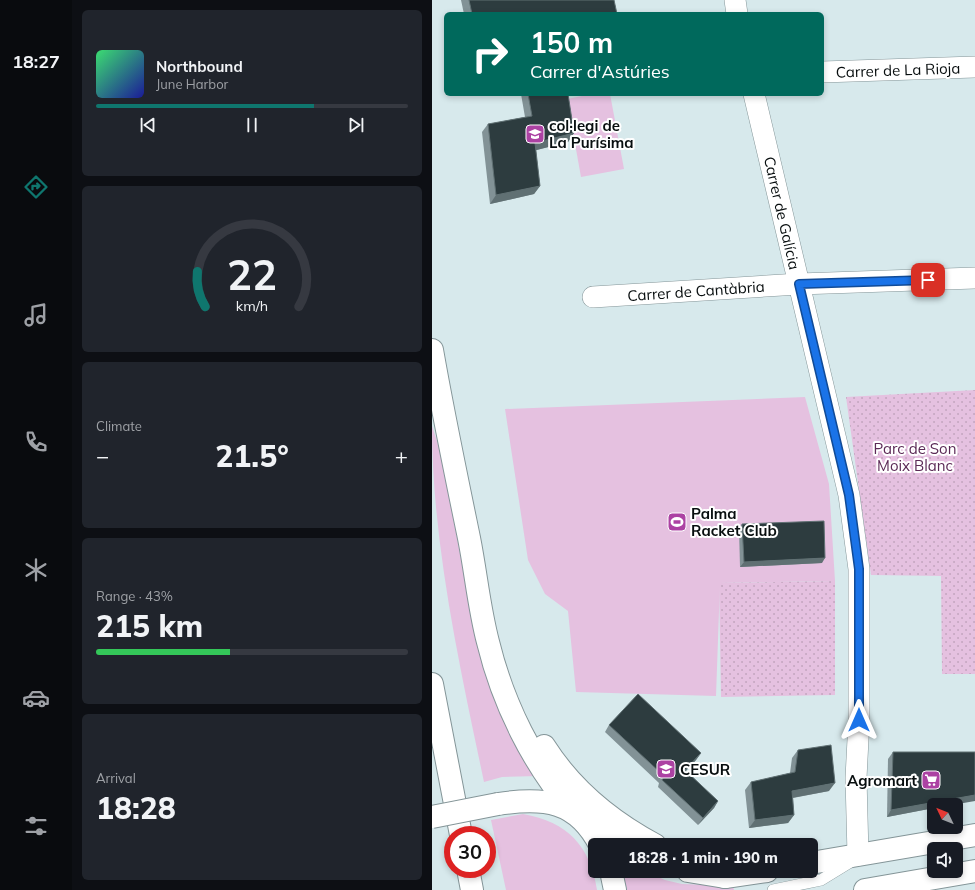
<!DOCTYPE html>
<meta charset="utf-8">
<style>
body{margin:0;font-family:Mulish,sans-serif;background:#20242c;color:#f1f3f6;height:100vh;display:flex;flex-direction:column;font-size:15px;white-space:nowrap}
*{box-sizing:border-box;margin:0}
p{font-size:13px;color:#9ea1a6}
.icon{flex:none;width:22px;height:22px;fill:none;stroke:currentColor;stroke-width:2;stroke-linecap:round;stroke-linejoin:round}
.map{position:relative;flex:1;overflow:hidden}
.sheet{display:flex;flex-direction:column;gap:10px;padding:10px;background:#0d0f14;width:360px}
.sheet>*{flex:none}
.banner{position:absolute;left:12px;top:12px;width:380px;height:84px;border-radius:6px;box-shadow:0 2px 6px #0003;background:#00695c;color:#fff;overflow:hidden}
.needle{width:26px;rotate:313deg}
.tools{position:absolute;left:495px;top:798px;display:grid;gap:8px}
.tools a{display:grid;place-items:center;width:36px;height:36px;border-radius:6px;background:#171b24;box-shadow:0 2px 6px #0003;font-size:20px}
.speed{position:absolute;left:12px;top:826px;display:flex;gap:8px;font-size:20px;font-weight:700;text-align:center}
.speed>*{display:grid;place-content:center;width:52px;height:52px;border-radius:50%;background:#171b24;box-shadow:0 2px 6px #0003;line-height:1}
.speed .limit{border:6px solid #d22;background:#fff;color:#111}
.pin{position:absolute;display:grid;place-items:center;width:34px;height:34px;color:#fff;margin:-17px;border-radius:8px;box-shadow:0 2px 6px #0006}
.me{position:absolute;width:44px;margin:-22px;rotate:0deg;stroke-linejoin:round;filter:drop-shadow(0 0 3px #0008)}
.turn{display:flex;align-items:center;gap:14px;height:84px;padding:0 20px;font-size:18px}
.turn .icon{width:52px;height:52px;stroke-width:2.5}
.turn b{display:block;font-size:28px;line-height:34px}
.big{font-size:30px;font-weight:800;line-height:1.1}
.sheet .widget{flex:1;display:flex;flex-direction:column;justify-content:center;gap:6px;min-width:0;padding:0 14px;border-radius:6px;background:#20242c}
.sheet .dial{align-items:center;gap:0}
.dial svg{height:104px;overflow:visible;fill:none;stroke:#363941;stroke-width:7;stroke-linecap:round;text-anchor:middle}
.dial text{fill:#f1f3f6;stroke:none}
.song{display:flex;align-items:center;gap:12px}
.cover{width:48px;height:48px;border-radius:6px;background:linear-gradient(135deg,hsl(140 70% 55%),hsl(240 70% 35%))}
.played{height:4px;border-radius:2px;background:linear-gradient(90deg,#0f766e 70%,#363941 70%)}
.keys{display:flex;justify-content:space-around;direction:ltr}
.heat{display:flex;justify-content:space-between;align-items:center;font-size:22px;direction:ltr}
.charge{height:6px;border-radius:3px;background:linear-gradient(90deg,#34c759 43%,#363941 0)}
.trip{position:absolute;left:156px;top:838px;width:230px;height:40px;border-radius:6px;background:#171b24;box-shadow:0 2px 6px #0003;font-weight:800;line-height:40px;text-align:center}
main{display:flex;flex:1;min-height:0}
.tabs{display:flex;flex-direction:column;width:72px;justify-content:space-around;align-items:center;background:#090b0e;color:#9ea1a6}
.tabs .icon{width:28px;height:28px}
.tabs .current{color:#0f766e}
.tabs b{font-size:18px;color:#f1f3f6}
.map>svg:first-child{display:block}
.grass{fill:#e5c1e0}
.park{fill:url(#park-dots)}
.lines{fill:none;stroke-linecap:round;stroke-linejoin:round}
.service-casing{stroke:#849598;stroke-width:12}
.minor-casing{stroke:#849598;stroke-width:22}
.tertiary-casing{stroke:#849598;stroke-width:24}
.motorway-casing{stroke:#849598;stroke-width:24}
.service{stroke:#fff;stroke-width:11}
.minor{stroke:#fff;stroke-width:21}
.tertiary{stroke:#fff;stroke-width:22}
.motorway{stroke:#fff;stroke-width:22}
.tertiary-bridge-casing{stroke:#849598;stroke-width:24;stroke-linecap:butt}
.tertiary-bridge{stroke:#fff;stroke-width:22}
.wall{fill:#829296}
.shaded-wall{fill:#607073}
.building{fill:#2d3c3f;stroke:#607073}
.route-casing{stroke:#114b97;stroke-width:10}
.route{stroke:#1a73e8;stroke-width:7}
.labels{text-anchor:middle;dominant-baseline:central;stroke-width:4;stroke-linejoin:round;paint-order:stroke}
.street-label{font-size:15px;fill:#080e0f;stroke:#fff}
.poi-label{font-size:15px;font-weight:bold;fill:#080e0f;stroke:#fff;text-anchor:start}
.park-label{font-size:15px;fill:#5b2a56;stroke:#fff}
</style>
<main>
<nav class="tabs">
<b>18:27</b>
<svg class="icon current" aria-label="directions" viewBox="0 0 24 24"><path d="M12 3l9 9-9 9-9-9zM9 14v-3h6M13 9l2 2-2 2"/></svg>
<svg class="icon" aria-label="music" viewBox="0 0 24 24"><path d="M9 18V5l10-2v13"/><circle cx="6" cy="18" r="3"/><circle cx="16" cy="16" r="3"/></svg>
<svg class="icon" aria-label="phone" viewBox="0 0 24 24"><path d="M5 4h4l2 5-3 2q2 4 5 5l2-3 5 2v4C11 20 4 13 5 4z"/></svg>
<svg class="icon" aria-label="climate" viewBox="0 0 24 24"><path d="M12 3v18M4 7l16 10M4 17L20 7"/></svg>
<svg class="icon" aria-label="car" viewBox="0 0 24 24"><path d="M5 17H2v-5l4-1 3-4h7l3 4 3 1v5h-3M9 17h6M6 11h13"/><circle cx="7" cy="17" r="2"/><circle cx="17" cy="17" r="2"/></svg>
<svg class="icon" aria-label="filters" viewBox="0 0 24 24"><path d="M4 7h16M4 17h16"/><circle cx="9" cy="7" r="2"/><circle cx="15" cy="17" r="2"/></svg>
</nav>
<section class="sheet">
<div class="widget">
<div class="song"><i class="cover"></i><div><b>Northbound</b><p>June Harbor</p></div></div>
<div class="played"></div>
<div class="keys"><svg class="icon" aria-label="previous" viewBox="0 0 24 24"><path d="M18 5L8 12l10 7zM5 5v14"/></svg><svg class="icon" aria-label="pause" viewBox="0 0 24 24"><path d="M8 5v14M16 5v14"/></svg><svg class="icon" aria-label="next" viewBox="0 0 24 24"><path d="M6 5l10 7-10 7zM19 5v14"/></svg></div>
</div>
<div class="widget dial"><svg viewBox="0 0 100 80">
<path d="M14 69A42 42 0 1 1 86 69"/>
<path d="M14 69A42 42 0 0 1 8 42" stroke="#0f766e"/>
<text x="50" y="56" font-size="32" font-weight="700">22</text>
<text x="50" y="72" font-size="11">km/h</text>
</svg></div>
<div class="widget"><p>Climate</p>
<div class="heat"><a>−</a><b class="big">21.5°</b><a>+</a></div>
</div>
<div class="widget"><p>Range · 43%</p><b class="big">215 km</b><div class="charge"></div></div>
<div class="widget"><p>Arrival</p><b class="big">18:28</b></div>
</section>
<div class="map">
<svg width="543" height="890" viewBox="0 0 543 890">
<defs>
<pattern id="park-dots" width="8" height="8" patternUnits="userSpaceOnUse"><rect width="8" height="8" fill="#e5c1e0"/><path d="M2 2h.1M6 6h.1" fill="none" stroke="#c3a5bf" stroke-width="1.8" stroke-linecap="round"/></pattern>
</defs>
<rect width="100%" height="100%" fill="#d7e9ec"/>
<g class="grass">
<path d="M160,94H178L192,169L149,177L135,99Z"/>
<path d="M373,397L397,484L403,581L288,583L284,696L144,692L136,611L113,594L96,560L73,409Z"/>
<path d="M0,426L8,450L41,621L107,776L70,777L52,782C28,668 0,543 0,426Z"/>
<path d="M91,814C136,822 158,846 165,890H74L59,820Z"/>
<path d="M190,871H213L233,880L250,884L301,886L302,890H195Z"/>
</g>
<g class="park">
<path d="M543,390V674H510L509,576L439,575L414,397Z"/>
<path d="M403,581V695L289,697L287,583Z"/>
</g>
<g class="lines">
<defs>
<path id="service" d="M341,890L389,880L420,861"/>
<g id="minor">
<path d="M303,0L305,14"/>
<path d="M390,72L543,67"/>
<path d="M322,94L417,495L427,569V720L424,778L426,855"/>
<path d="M161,297L367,284L543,278"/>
</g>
<g id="tertiary">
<path d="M66,804C112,797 145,800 168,845"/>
<path d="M157,824L192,845"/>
<path d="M379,863L543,835"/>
<path d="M179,871L183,890"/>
<path d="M256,871L293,877L335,871"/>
<path d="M433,890L543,871"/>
</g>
<g id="motorway">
<path d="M0,350C11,413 24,475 37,538C44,573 47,608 56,642C71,704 101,764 142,812"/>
<path d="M0,684L29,835"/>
<path d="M112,746C140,790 178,821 223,845"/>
<path d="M36,869L40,890"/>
<path d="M275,871L293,877"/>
</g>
</defs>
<use href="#service" class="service-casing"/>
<use href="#minor" class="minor-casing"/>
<use href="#tertiary" class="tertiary-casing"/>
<use href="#motorway" class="motorway-casing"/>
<use href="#service" class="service"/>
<use href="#minor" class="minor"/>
<use href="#tertiary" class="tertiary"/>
<use href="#motorway" class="motorway"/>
<defs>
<path id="tertiary-bridge" d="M0,817L66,804"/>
</defs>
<use href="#tertiary-bridge" class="tertiary-bridge-casing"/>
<use href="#tertiary-bridge" class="tertiary-bridge"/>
</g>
<g class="wall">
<path d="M29,0H182L185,14H32Z"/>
<path d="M89,94H136L142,133L136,142L104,150L108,186L102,194L58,204L50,132L56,124L93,117Z"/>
<path d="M310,524L390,563L308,567L307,529Z"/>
<path d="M177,725L269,753L264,760L254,771L286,801L282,808L266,825L226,787L227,783L173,732Z"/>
<path d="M366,750L397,791L361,798L362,815L356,823L317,828L313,790L319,782L358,773L360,758Z"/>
<path d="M461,752H543V800L455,817L456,759Z"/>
</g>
<g class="shaded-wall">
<path d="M142,133L136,142L97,152L103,143Z"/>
<path d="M108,186L102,194L58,204L64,195Z"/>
<path d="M393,558L390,563L308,567L312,562Z"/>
<path d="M269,753L264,760L248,777L253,770Z"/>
<path d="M403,783L397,791L354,799L360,791Z"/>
<path d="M543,795V801L520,805H502V808L455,817L459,810Z"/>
<path d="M286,801L282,808L266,825L271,818Z"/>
<path d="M362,815L356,823L317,828L323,820Z"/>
</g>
<g class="building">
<path d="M37,0H182L185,14H40Z"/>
<path d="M96,94H136L142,133L103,143L108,186L64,195L56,124L100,116Z"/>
<path d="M392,521L393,558L312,562L310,524Z"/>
<path d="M206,694L269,753L253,770L286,801L271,818L230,780L232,776L177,725Z"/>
<path d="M399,745L403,783L360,791L362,815L323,820L319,782L363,772L366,750Z"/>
<path d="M461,752H543V795L459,810Z"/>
</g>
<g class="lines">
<defs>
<path id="route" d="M427,720V569L417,495L367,284L496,280"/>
</defs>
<use href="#route" class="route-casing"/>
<use href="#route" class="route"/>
</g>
<defs>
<symbol id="school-square" viewBox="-11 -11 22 22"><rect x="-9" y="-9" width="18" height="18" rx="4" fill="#ac42a3" stroke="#fff"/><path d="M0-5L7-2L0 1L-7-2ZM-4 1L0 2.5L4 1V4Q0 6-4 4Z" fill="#fff"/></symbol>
<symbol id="stadium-square" viewBox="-11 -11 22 22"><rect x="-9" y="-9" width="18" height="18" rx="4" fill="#ac42a3" stroke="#fff"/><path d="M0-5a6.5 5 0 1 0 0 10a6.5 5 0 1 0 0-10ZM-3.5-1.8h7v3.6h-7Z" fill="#fff"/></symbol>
<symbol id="university-square" viewBox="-11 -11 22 22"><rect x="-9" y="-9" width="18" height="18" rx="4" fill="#ac42a3" stroke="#fff"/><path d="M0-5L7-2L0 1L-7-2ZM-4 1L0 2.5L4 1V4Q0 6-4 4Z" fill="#fff"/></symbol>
<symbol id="supermarket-square" viewBox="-11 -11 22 22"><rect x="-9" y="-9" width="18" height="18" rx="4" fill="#ac42a3" stroke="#fff"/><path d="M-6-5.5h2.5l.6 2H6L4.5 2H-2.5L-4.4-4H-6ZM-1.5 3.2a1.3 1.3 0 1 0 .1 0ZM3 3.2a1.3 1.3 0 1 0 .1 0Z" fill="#fff"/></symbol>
</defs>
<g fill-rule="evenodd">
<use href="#school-square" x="92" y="123" width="22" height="22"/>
<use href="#stadium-square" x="234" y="511" width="22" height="22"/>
<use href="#university-square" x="223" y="758" width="22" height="22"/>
<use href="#supermarket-square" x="488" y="769" width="22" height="22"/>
</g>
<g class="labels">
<g class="street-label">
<text transform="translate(466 70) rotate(-2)">Carrer de La Rioja</text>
<text transform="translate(350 213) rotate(77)">Carrer de Galícia</text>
<text transform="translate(264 291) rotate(-4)">Carrer de Cantàbria</text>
</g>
<g class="poi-label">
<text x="117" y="125">col·legi de<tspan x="117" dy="17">La Purísima</tspan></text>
<text x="259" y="513">Palma<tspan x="259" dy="17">Racket Club</tspan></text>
<text x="248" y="769">CESUR</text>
<text x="485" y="780" text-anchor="end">Agromart</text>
</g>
<g class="park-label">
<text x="483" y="448">Parc de Son<tspan x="483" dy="17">Moix Blanc</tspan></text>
</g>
</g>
</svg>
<div class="tools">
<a><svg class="needle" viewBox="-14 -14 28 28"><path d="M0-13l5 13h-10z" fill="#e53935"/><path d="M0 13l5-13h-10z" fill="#9ea1a6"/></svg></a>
<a><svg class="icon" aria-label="sound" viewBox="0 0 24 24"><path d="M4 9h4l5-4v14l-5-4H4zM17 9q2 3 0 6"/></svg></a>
</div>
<div class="speed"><div class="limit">30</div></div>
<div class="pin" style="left:496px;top:280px;background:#d93025"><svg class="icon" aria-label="arrive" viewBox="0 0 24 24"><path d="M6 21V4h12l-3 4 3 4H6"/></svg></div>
<svg class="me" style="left:427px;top:720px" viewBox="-20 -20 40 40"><path d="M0-17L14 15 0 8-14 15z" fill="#1a73e8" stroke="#fff" stroke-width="4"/></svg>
<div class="trip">18:28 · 1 min · 190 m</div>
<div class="banner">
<div class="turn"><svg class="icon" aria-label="right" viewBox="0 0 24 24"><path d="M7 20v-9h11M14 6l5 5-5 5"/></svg><div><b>150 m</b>Carrer d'Astúries</div></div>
</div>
</div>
</main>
